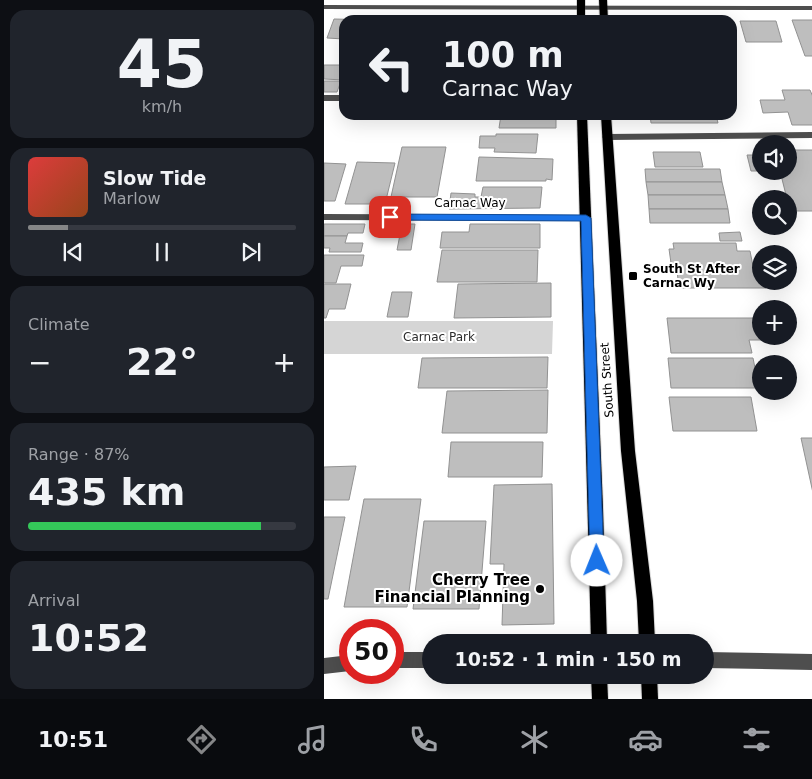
<!DOCTYPE html>
<meta charset="utf-8">
<style>
body{margin:0;font-family:"DejaVu Sans",sans-serif;background:#20242c;color:#f1f3f6;height:100vh;display:flex;flex-direction:column;font-size:19px;white-space:nowrap}
*{box-sizing:border-box;margin:0}
p{font-size:16px;color:#9ea1a6}
.icon{flex:none;width:28px;height:28px;fill:none;stroke:currentColor;stroke-width:2;stroke-linecap:round;stroke-linejoin:round}
.map{position:relative;flex:1;overflow:hidden}
.details{display:flex;flex-direction:column;gap:10px;padding:10px;background:#0d0f14;width:324px}
.details>*{flex:none}
.hud{position:absolute;left:15px;top:15px;width:398px;height:105px;border-radius:15px;box-shadow:0 5px 20px #0002;background:#171b24;color:#f1f3f6;overflow:hidden}
.fabs{position:absolute;left:428px;top:135px;display:grid;gap:10px}
.fabs a{display:grid;place-items:center;width:45px;height:45px;border-radius:50%;background:#171b24;box-shadow:0 5px 20px #0002;font-size:25px}
.speed{position:absolute;left:15px;top:619px;display:flex;gap:10px;font-size:25px;font-weight:700;text-align:center}
.speed>*{display:grid;place-content:center;width:65px;height:65px;border-radius:50%;background:#171b24;box-shadow:0 5px 20px #0002;line-height:1}
.speed .limit{border:8px solid #d22;background:#fff;color:#111}
.pin{position:absolute;display:grid;place-items:center;width:42px;height:42px;color:#fff;margin:-21px;border-radius:10px;box-shadow:0 2px 8px #0006}
.me{position:absolute;width:55px;margin:-28px;rotate:359deg;stroke-linejoin:round;filter:drop-shadow(0 0 4px #0008)}
.turn{display:flex;align-items:center;gap:18px;height:105px;padding:0 20px;font-size:22px}
.turn .icon{width:65px;height:65px;stroke-width:2.5}
.turn b{display:block;font-size:35px;line-height:42px}
.big{font-size:38px;font-weight:700;line-height:1.1}
.details .tile{flex:1;display:flex;flex-direction:column;justify-content:center;gap:8px;min-width:0;padding:0 18px;border-radius:15px;background:#20242c}
.details .dial{align-items:center;gap:0}
.dial b{font-size:65px;line-height:1}
.song{display:flex;align-items:center;gap:15px}
.cover{width:60px;height:60px;border-radius:8px;background:linear-gradient(135deg,hsl(0 70% 55%),hsl(20 70% 35%))}
.played{height:5px;border-radius:2px;background:linear-gradient(90deg,#858687 15%,#363941 15%)}
.keys{display:flex;justify-content:space-around;direction:ltr}
.heat{display:flex;justify-content:space-between;align-items:center;font-size:28px;direction:ltr}
.charge{height:8px;border-radius:4px;background:linear-gradient(90deg,#34c759 87%,#363941 0)}
.trip{position:absolute;left:98px;top:634px;width:292px;height:50px;border-radius:25px;background:#171b24;box-shadow:0 5px 20px #0002;font-weight:700;line-height:50px;text-align:center}
.tab-bar{display:flex;height:80px;justify-content:space-around;align-items:center;background:#090b0e;color:#9ea1a6}
.tab-bar .icon{width:35px;height:35px}
.tab-bar .active{color:#858687}
.tab-bar b{font-size:22px;color:#f1f3f6}
main{display:flex;flex:1;min-height:0}
.map>svg:first-child{display:block}
.green{fill:#d5d5d5}
.building{fill:#bebebe;stroke:#929292}
.lines{fill:none;stroke-linecap:round;stroke-linejoin:round}
.major-casing{stroke:#dbdbdb;stroke-width:2}
.minor{fill:#4e4e4e;fill-rule:evenodd}
.major{fill:#000;fill-rule:evenodd}
.route{fill:#1a73e8;stroke:#114b97}
.poi-dot{fill:#000;stroke:#fff;stroke-width:2}
.labels{text-anchor:middle;dominant-baseline:central;stroke-width:4;stroke-linejoin:round;paint-order:stroke}
.street-label{font-size:12px;fill:#000;stroke:#fff}
.poi-label{font-size:12px;font-weight:bold;fill:#000;stroke:#fff;text-anchor:start}
.park-label{font-size:12px;fill:#2c2c2c;stroke:#fff}
.near-poi-label{font-size:15px;font-weight:bold;fill:#000;stroke:#fff;text-anchor:end}
</style>
<main>
<section class="details">
<div class="tile dial"><b>45</b><p>km/h</p></div>
<div class="tile">
<div class="song"><i class="cover"></i><div><b>Slow Tide</b><p>Marlow</p></div></div>
<div class="played"></div>
<div class="keys"><svg class="icon" aria-label="previous" viewBox="0 0 24 24"><path d="M18 5L8 12l10 7zM5 5v14"/></svg><svg class="icon" aria-label="pause" viewBox="0 0 24 24"><path d="M8 5v14M16 5v14"/></svg><svg class="icon" aria-label="next" viewBox="0 0 24 24"><path d="M6 5l10 7-10 7zM19 5v14"/></svg></div>
</div>
<div class="tile"><p>Climate</p>
<div class="heat"><a>−</a><b class="big">22°</b><a>+</a></div>
</div>
<div class="tile"><p>Range · 87%</p><b class="big">435 km</b><div class="charge"></div></div>
<div class="tile"><p>Arrival</p><b class="big">10:52</b></div>
</section>
<div class="map">
<svg width="489" height="699" viewBox="0 0 489 699">
<rect width="100%" height="100%" fill="#fff"/>
<path class="green" d="M0,321H229L228,354H0Z"/>
<g class="building">
<path d="M100,16H127L126,20H89L90,18Z"/>
<path d="M57,17H73V19H88L56,20Z"/>
<rect x="323" y="18" width="67" height="2"/>
<path d="M10,19L50,20H20V39L3,38Z"/>
<path d="M468,20H489V56H481Z"/>
<path d="M416,21H452L458,42H422Z"/>
<path d="M0,65H20V80L0,79Z"/>
<path d="M0,81H17L13,92H0Z"/>
<path d="M458,90H486L489,97V125H468L464,112L439,113L436,100H461Z"/>
<path d="M177,115H232V128H175Z"/>
<path d="M326,115H392L394,123H327Z"/>
<path d="M172,134H214L212,153L170,152L171,148H155L156,136H172Z"/>
<path d="M78,147H122L113,197H67Z"/>
<path d="M464,150H489V211H466L456,171H464Z"/>
<path d="M329,152H376L379,167H331Z"/>
<path d="M423,155H436V171H427Z"/>
<path d="M155,157L229,159L228,180L222,179V181H152Z"/>
<path d="M33,162L71,163L61,204H21Z"/>
<path d="M0,163L22,164L11,201H0Z"/>
<path d="M321,169H396L398,182H322Z"/>
<path d="M322,182H398L401,195H324Z"/>
<path d="M159,187H218L216,208L125,209L127,193L151,194V197H157Z"/>
<path d="M324,195H401L404,209H325Z"/>
<path d="M325,209H404L406,223H326Z"/>
<path d="M0,224H41L39,233H24L23,236H0Z"/>
<path d="M78,224H91L87,250H73Z"/>
<path d="M146,224H216V248H116L118,232H145Z"/>
<path d="M416,232L418,241H396L395,233Z"/>
<path d="M0,236H23L21,243H39L37,252H5L6,248H0Z"/>
<path d="M349,243H412L413,251H426L430,271H436V281H441L442,288H355L352,262L347,263L345,249H350Z"/>
<path d="M118,250H214L213,282H113Z"/>
<path d="M0,255H40L38,266H17L12,283H0Z"/>
<path d="M227,283V317L130,318L134,284Z"/>
<path d="M0,284H27L21,309H5L2,318H0Z"/>
<path d="M68,292H88L84,317H63Z"/>
<path d="M343,318H436V336H439L440,340H425L428,353H347Z"/>
<path d="M224,357L223,388H94L98,358Z"/>
<path d="M344,358H429L435,388H347Z"/>
<path d="M224,390L223,433H118L123,391Z"/>
<path d="M345,397H427L433,431H349Z"/>
<path d="M477,438H489V493Z"/>
<path d="M127,442H219L218,477H124Z"/>
<path d="M32,466L25,500H0V467Z"/>
<path d="M228,484L230,624L178,625L180,564H166L170,485Z"/>
<path d="M40,499H97L83,607H20Z"/>
<path d="M0,517H21L4,599H0Z"/>
<path d="M100,521H162L155,609H89Z"/>
</g>
<g class="lines">
<defs>
<g id="major">
<rect x="253" y="0" width="8" height="20"/>
<path d="M275,0H283L284,20H276Z"/>
<path d="M253,115H263L279,507L283,642H267Z"/>
<path d="M277,115H287L311,451L329,601L331,642H315L313,601L297,451Z"/>
<path d="M267,675H283L284,699H268Z"/>
<path d="M317,675H333L334,699H318Z"/>
</g>
</defs>
<use href="#major" class="major-casing"/>
<g class="minor">
<path d="M0,5L489,6V10L0,9Z"/>
<rect x="0" y="95" width="20" height="6"/>
<path d="M489,132V138L283,140L278,137L283,134Z"/>
<path d="M0,214L262,215L267,218L262,221L0,220Z"/>
<rect x="69" y="652" width="37" height="16"/>
<path d="M381,652L489,654V670L381,668Z"/>
<path d="M26,655V671L0,674V658Z"/>
</g>
<use href="#major" class="major"/>
</g>
<path class="route" d="M62,214L262,215L267,218L280,561L278,565L273,567L268,565L266,561L257,221L66,220L62,219Z"/>
<g class="poi-dot">
<rect x="304" y="271" width="10" height="10" rx="2.5"/>
<circle cx="216" cy="589" r="5"/>
</g>
<g class="labels">
<g class="street-label">
<text x="146" y="203">Carnac Way</text>
<text transform="translate(283 380) rotate(-94)">South Street</text>
</g>
<g class="poi-label">
<text x="319" y="269">South St After<tspan x="319" dy="14">Carnac Wy</tspan></text>
</g>
<g class="park-label">
<text x="115" y="337">Carnac Park</text>
</g>
<g class="near-poi-label">
<text x="206" y="580">Cherry Tree<tspan x="206" dy="17">Financial Planning</tspan></text>
</g>
</g>
</svg>
<div class="fabs">
<a><svg class="icon" aria-label="sound" viewBox="0 0 24 24"><path d="M4 9h4l5-4v14l-5-4H4zM17 9q2 3 0 6"/></svg></a>
<a><svg class="icon" aria-label="search" viewBox="0 0 24 24"><circle cx="10" cy="10" r="6"/><path d="M15 15l6 6"/></svg></a>
<a><svg class="icon" aria-label="layers" viewBox="0 0 24 24"><path d="M12 4l9 5-9 5-9-5zM3 14l9 5 9-5"/></svg></a>
<a>+</a>
<a>−</a>
</div>
<div class="speed"><div class="limit">50</div></div>
<div class="pin" style="left:66px;top:217px;background:#d93025"><svg class="icon" aria-label="arrive" viewBox="0 0 24 24"><path d="M6 21V4h12l-3 4 3 4H6"/></svg></div>
<svg class="me" style="left:273px;top:561px" viewBox="-20 -20 40 40"><circle r="19" fill="#fff"/><path d="M0-13L10 11 0 6-10 11z" fill="#1a73e8"/></svg>
<div class="trip">10:52 · 1 min · 150 m</div>
<div class="hud">
<div class="turn"><svg class="icon" aria-label="left" viewBox="0 0 24 24"><path d="M17 20v-9H6M10 6l-5 5 5 5"/></svg><div><b>100 m</b>Carnac Way</div></div>
</div>
</div>
</main>
<nav class="tab-bar">
<b>10:51</b>
<svg class="icon active" aria-label="directions" viewBox="0 0 24 24"><path d="M12 3l9 9-9 9-9-9zM9 14v-3h6M13 9l2 2-2 2"/></svg>
<svg class="icon" aria-label="music" viewBox="0 0 24 24"><path d="M9 18V5l10-2v13"/><circle cx="6" cy="18" r="3"/><circle cx="16" cy="16" r="3"/></svg>
<svg class="icon" aria-label="phone" viewBox="0 0 24 24"><path d="M5 4h4l2 5-3 2q2 4 5 5l2-3 5 2v4C11 20 4 13 5 4z"/></svg>
<svg class="icon" aria-label="climate" viewBox="0 0 24 24"><path d="M12 3v18M4 7l16 10M4 17L20 7"/></svg>
<svg class="icon" aria-label="car" viewBox="0 0 24 24"><path d="M5 17H2v-5l4-1 3-4h7l3 4 3 1v5h-3M9 17h6M6 11h13"/><circle cx="7" cy="17" r="2"/><circle cx="17" cy="17" r="2"/></svg>
<svg class="icon" aria-label="filters" viewBox="0 0 24 24"><path d="M4 7h16M4 17h16"/><circle cx="9" cy="7" r="2"/><circle cx="15" cy="17" r="2"/></svg>
</nav>
